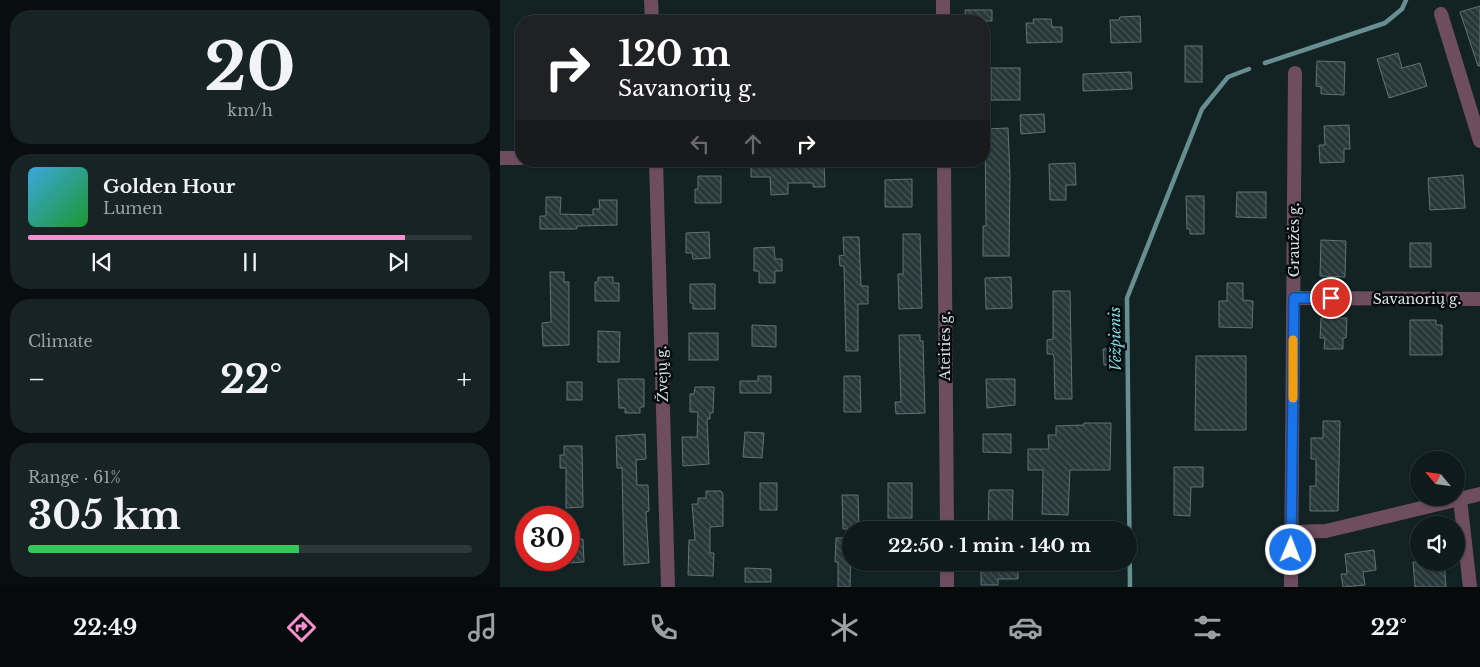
<!DOCTYPE html>
<meta charset="utf-8">
<style>
body{margin:0;font-family:"Libre Baskerville",serif;background:#172324;color:#f1f3f6;height:100vh;display:flex;flex-direction:column;font-size:19px;white-space:nowrap}
*{box-sizing:border-box;margin:0}
p{font-size:16px;color:#9ba1a3}
.icon{flex:none;width:28px;height:28px;fill:none;stroke:currentColor;stroke-width:2;stroke-linecap:round;stroke-linejoin:round}
.map{position:relative;flex:1;overflow:hidden}
.details{display:flex;flex-direction:column;gap:10px;padding:10px;background:#080e0f;width:500px}
.details>*{flex:none}
.banner{position:absolute;left:15px;top:15px;width:475px;height:152px;border-radius:20px;box-shadow:0 1px 4px #0004,0 0 0 1px #2e383a;background:#202124;color:#fff;overflow:hidden}
.needle{width:32px;rotate:299deg}
.controls{position:absolute;left:910px;top:451px;display:grid;gap:10px}
.controls a{display:grid;place-items:center;width:55px;height:55px;border-radius:50%;background:#0e1a1b;box-shadow:0 1px 4px #0004,0 0 0 1px #2e383a;font-size:25px}
.speed{position:absolute;left:15px;top:506px;display:flex;gap:10px;font-size:25px;font-weight:700;text-align:center}
.speed>*{display:grid;place-content:center;width:65px;height:65px;border-radius:50%;background:#0e1a1b;box-shadow:0 1px 4px #0004,0 0 0 1px #2e383a;line-height:1}
.speed .limit{border:8px solid #d22;background:#fff;color:#111}
.pin{position:absolute;display:grid;place-items:center;width:42px;height:42px;color:#fff;margin:-21px;border:2px solid #fff;border-radius:50%;box-shadow:0 1px 5px #0007}
.me{position:absolute;width:55px;margin:-28px;rotate:1deg;stroke-linejoin:round;filter:drop-shadow(0 0 4px #0008)}
.turn{display:flex;align-items:center;gap:18px;height:105px;padding:0 20px;font-size:22px}
.turn .icon{width:65px;height:65px;stroke-width:2.5}
.turn b{display:block;font-size:35px;line-height:42px}
.lanes{display:flex;align-items:center;height:48px;padding:0 20px;background:#0003;justify-content:center;gap:25px;direction:ltr}
.lanes .off{opacity:.35}
.big{font-size:38px;font-weight:700;line-height:1.1}
.details .tile{flex:1;display:flex;flex-direction:column;justify-content:center;gap:8px;min-width:0;padding:0 18px;border-radius:20px;background:#172324}
.details .dial{align-items:center;gap:0}
.dial b{font-size:65px;line-height:1}
.song{display:flex;align-items:center;gap:15px}
.cover{width:60px;height:60px;border-radius:8px;background:linear-gradient(135deg,hsl(200 70% 55%),hsl(130 70% 35%))}
.played{height:5px;border-radius:2px;background:linear-gradient(90deg,#f790ce 85%,#2e383a 85%)}
.keys{display:flex;justify-content:space-around;direction:ltr}
.heat{display:flex;justify-content:space-between;align-items:center;font-size:28px;direction:ltr}
.charge{height:8px;border-radius:4px;background:linear-gradient(90deg,#34c759 61%,#2e383a 0)}
.trip{position:absolute;left:342px;top:521px;width:295px;height:50px;border-radius:25px;background:#0e1a1b;box-shadow:0 1px 4px #0004,0 0 0 1px #2e383a;font-weight:700;line-height:50px;text-align:center}
.tabs{display:flex;height:80px;justify-content:space-around;align-items:center;background:#060a0b;color:#9ba1a3}
.tabs .icon{width:35px;height:35px}
.tabs .current{color:#f790ce}
.tabs b{font-size:22px;color:#f1f3f6}
main{display:flex;flex:1;min-height:0}
.map>svg:first-child{display:block}
.lines{fill:none;stroke-linecap:round;stroke-linejoin:round}
.stream{stroke:#678f92;stroke-width:4.5}
.building{fill:url(#building-back-hatch);stroke:#607274}
.street{stroke:#6e4d60;stroke-width:14}
.route-casing{stroke:#114b97;stroke-width:12}
.route{stroke:#1a73e8;stroke-width:9}
.slow{stroke:#f59e0b;stroke-width:9}
.labels{text-anchor:middle;dominant-baseline:central;stroke-width:5;stroke-linejoin:round;paint-order:stroke}
.street-label{font-size:14px;fill:#d8e2e3;stroke:#050b0c}
.water-label{font-size:15px;font-style:italic;fill:#85dde7;stroke:#050b0c}
</style>
<main>
<section class="details">
<div class="tile dial"><b>20</b><p>km/h</p></div>
<div class="tile">
<div class="song"><i class="cover"></i><div><b>Golden Hour</b><p>Lumen</p></div></div>
<div class="played"></div>
<div class="keys"><svg class="icon" aria-label="previous" viewBox="0 0 24 24"><path d="M18 5L8 12l10 7zM5 5v14"/></svg><svg class="icon" aria-label="pause" viewBox="0 0 24 24"><path d="M8 5v14M16 5v14"/></svg><svg class="icon" aria-label="next" viewBox="0 0 24 24"><path d="M6 5l10 7-10 7zM19 5v14"/></svg></div>
</div>
<div class="tile"><p>Climate</p>
<div class="heat"><a>−</a><b class="big">22°</b><a>+</a></div>
</div>
<div class="tile"><p>Range · 61%</p><b class="big">305 km</b><div class="charge"></div></div>
</section>
<div class="map">
<svg width="980" height="587" viewBox="0 0 980 587">
<defs>
<pattern id="building-back-hatch" width="6" height="6" patternUnits="userSpaceOnUse" patternTransform="scale(1.25)"><rect width="6" height="6" fill="#28383a"/><path d="M-1 5l2 2M0 0l6 6M5-1l2 2" fill="none" stroke="#465456"/></pattern>
</defs>
<rect width="100%" height="100%" fill="#132324"/>
<g class="lines">
<g class="stream">
<path d="M765,63L885,23L902,9L906,0"/>
<path d="M630,587L627,298L702,109L728,77L749,69"/>
</g>
</g>
<g class="building">
<path d="M980,6V66H978L960,12Z"/>
<path d="M465,10H492V21H466Z"/>
<path d="M640,16L641,42L611,43L610,20H619L620,17Z"/>
<path d="M533,19H551L552,27H562V42L527,43L526,23H534Z"/>
<rect x="685" y="46" width="17" height="36"/>
<path d="M898,53L902,68L920,63L927,86L889,98L877,59Z"/>
<path d="M817,61L845,62L844,95L821,94V87L816,86Z"/>
<rect x="491" y="68" width="29" height="32"/>
<path d="M631,72L632,89L583,91V74Z"/>
<path d="M544,114L545,132L521,134L520,115Z"/>
<path d="M849,125L850,149H844V162L820,163L819,145H825L824,126Z"/>
<path d="M508,128L510,176L509,256H483V226H486L485,129Z"/>
<path d="M260,161H287V165L324,163L325,187H313V183H288V194L271,195L270,177H251V166L261,165Z"/>
<path d="M575,163L576,185H566V200H550L549,164Z"/>
<path d="M963,175L965,208L930,210L928,178Z"/>
<path d="M198,176H221V203H195V189H198Z"/>
<path d="M412,179V207H385V180Z"/>
<path d="M737,192H766V218L736,217Z"/>
<path d="M686,196H704V234H690V229H687Z"/>
<path d="M46,197H61L60,214L93,215V209H100L99,200H117V225L77,226V229H40V216H46Z"/>
<path d="M209,232L210,258L193,259L192,253H186V233Z"/>
<path d="M403,234H420L422,308L399,309L398,274H403Z"/>
<path d="M343,237H359L361,286H368V304H358V351H346L344,266H340L339,256L344,255Z"/>
<path d="M821,240L846,241L845,277L820,276Z"/>
<rect x="910" y="243" width="21" height="24"/>
<path d="M274,247L275,259H282V271H275V283H259V271H254V248Z"/>
<path d="M50,272H64V282H69V345L43,346L42,323L51,322Z"/>
<path d="M98,277H113V283H119V301H95V282H98Z"/>
<path d="M511,277L512,308L486,309L485,278Z"/>
<path d="M727,283H743V300L753,301L752,328L719,327V301H727Z"/>
<path d="M190,284H215V309H193V303H190Z"/>
<path d="M553,291H570L572,399H555L554,358L553,354H547V340L553,339Z"/>
<path d="M821,318H847L846,338H843V349H824L825,338H820Z"/>
<path d="M910,320H936V325H942V355H910Z"/>
<path d="M252,325L276,326V347L252,346Z"/>
<path d="M98,331L120,332L119,362H98Z"/>
<rect x="189" y="333" width="29" height="27"/>
<path d="M399,335H420V341H423L425,413L396,414L395,402H401Z"/>
<path d="M617,348V365H604L603,349Z"/>
<path d="M696,356H746V430H695Z"/>
<path d="M258,376H271V393H240V381H258Z"/>
<path d="M344,376H360L361,412H344Z"/>
<path d="M118,379H144V407H140V413H125V408H119Z"/>
<path d="M486,379H515V405L487,408Z"/>
<rect x="67" y="382" width="15" height="18"/>
<path d="M195,387H214L213,413H210V419H207L209,464L183,466L182,437H197L198,412H190V394H194Z"/>
<path d="M823,421H840L838,511H810V486H816V459H811V438H823Z"/>
<path d="M584,423H611L610,470H570L568,515L542,514L543,470H528V449H549L548,435H556V426L584,425Z"/>
<path d="M245,432L264,433L262,458L243,457Z"/>
<path d="M145,434L146,459L136,460L137,485H148L149,511L146,512L149,563L124,565L122,468H117L116,436Z"/>
<path d="M483,434H511V453L483,452Z"/>
<path d="M64,446H82L83,507L66,508V468H60V455H64Z"/>
<path d="M674,467H703V487H691L690,516L674,515Z"/>
<rect x="260" y="483" width="17" height="27"/>
<rect x="388" y="483" width="24" height="35"/>
<path d="M489,490H513L512,527H488Z"/>
<path d="M206,491H221L223,494V526L210,527V553H214L213,576L188,575L189,540H195L192,504H198V498H206Z"/>
<path d="M342,495H358L359,529H343Z"/>
<path d="M336,538H351L350,587H338V562H335Z"/>
<path d="M83,539L84,562L69,563V540Z"/>
<path d="M874,550L876,570L863,572L865,585L843,587L841,574H847L845,554Z"/>
<path d="M481,562H518V579H498V585H481Z"/>
<path d="M913,562H944L946,587H915Z"/>
<path d="M245,568L271,569V582H245Z"/>
</g>
<g class="lines">
<g class="street">
<path d="M151,0L152,21"/>
<path d="M443,0V21"/>
<path d="M941,14L980,141"/>
<path d="M0,158H21"/>
<path d="M156,161L168,587"/>
<path d="M444,161L447,530"/>
<path d="M794,298L980,299"/>
<path d="M960,499L970,587"/>
<path d="M791,532L826,531L980,494"/>
<path d="M447,562V587"/>
<path d="M791,587L795,73"/>
</g>
</g>
<g class="lines">
<defs>
<path id="route" d="M791,550L794,298H831"/>
</defs>
<use href="#route" class="route-casing"/>
<use href="#route" class="route"/>
<path class="slow" d="M793,398V340"/>
</g>
<g class="labels">
<g class="street-label">
<text transform="translate(794 240) rotate(-90)">Graužės g.</text>
<text x="917" y="299">Savanorių g.</text>
<text transform="translate(445 346) rotate(-90)">Ateities g.</text>
<text transform="translate(162 374) rotate(-92)">Žvejų g.</text>
</g>
<g class="water-label">
<text transform="translate(615 339) rotate(-91)">Vėžpienis</text>
</g>
</g>
</svg>
<div class="controls">
<a><svg class="needle" viewBox="-14 -14 28 28"><path d="M0-13l5 13h-10z" fill="#e53935"/><path d="M0 13l5-13h-10z" fill="#9ba1a3"/></svg></a>
<a><svg class="icon" aria-label="sound" viewBox="0 0 24 24"><path d="M4 9h4l5-4v14l-5-4H4zM17 9q2 3 0 6"/></svg></a>
</div>
<div class="speed"><div class="limit">30</div></div>
<div class="pin" style="left:831px;top:298px;background:#d93025"><svg class="icon" aria-label="arrive" viewBox="0 0 24 24"><path d="M6 21V4h12l-3 4 3 4H6"/></svg></div>
<svg class="me" style="left:791px;top:550px" viewBox="-20 -20 40 40"><circle r="17" fill="#1a73e8" stroke="#fff" stroke-width="3"/><path d="M0-11L8 9 0 5-8 9z" fill="#fff"/></svg>
<div class="trip">22:50 · 1 min · 140 m</div>
<div class="banner">
<div class="turn"><svg class="icon" aria-label="right" viewBox="0 0 24 24"><path d="M7 20v-9h11M14 6l5 5-5 5"/></svg><div><b>120 m</b>Savanorių g.</div></div>
<div class="lanes"><svg class="icon off" aria-label="left" viewBox="0 0 24 24"><path d="M17 20v-9H6M10 6l-5 5 5 5"/></svg><svg class="icon off" aria-label="ahead" viewBox="0 0 24 24"><path d="M12 20V5M6 11l6-6 6 6"/></svg><svg class="icon" aria-label="right" viewBox="0 0 24 24"><path d="M7 20v-9h11M14 6l5 5-5 5"/></svg></div>
</div>
</div>
</main>
<nav class="tabs">
<b>22:49</b>
<svg class="icon current" aria-label="directions" viewBox="0 0 24 24"><path d="M12 3l9 9-9 9-9-9zM9 14v-3h6M13 9l2 2-2 2"/></svg>
<svg class="icon" aria-label="music" viewBox="0 0 24 24"><path d="M9 18V5l10-2v13"/><circle cx="6" cy="18" r="3"/><circle cx="16" cy="16" r="3"/></svg>
<svg class="icon" aria-label="phone" viewBox="0 0 24 24"><path d="M5 4h4l2 5-3 2q2 4 5 5l2-3 5 2v4C11 20 4 13 5 4z"/></svg>
<svg class="icon" aria-label="climate" viewBox="0 0 24 24"><path d="M12 3v18M4 7l16 10M4 17L20 7"/></svg>
<svg class="icon" aria-label="car" viewBox="0 0 24 24"><path d="M5 17H2v-5l4-1 3-4h7l3 4 3 1v5h-3M9 17h6M6 11h13"/><circle cx="7" cy="17" r="2"/><circle cx="17" cy="17" r="2"/></svg>
<svg class="icon" aria-label="filters" viewBox="0 0 24 24"><path d="M4 7h16M4 17h16"/><circle cx="9" cy="7" r="2"/><circle cx="15" cy="17" r="2"/></svg>
<b>22°</b>
</nav>
